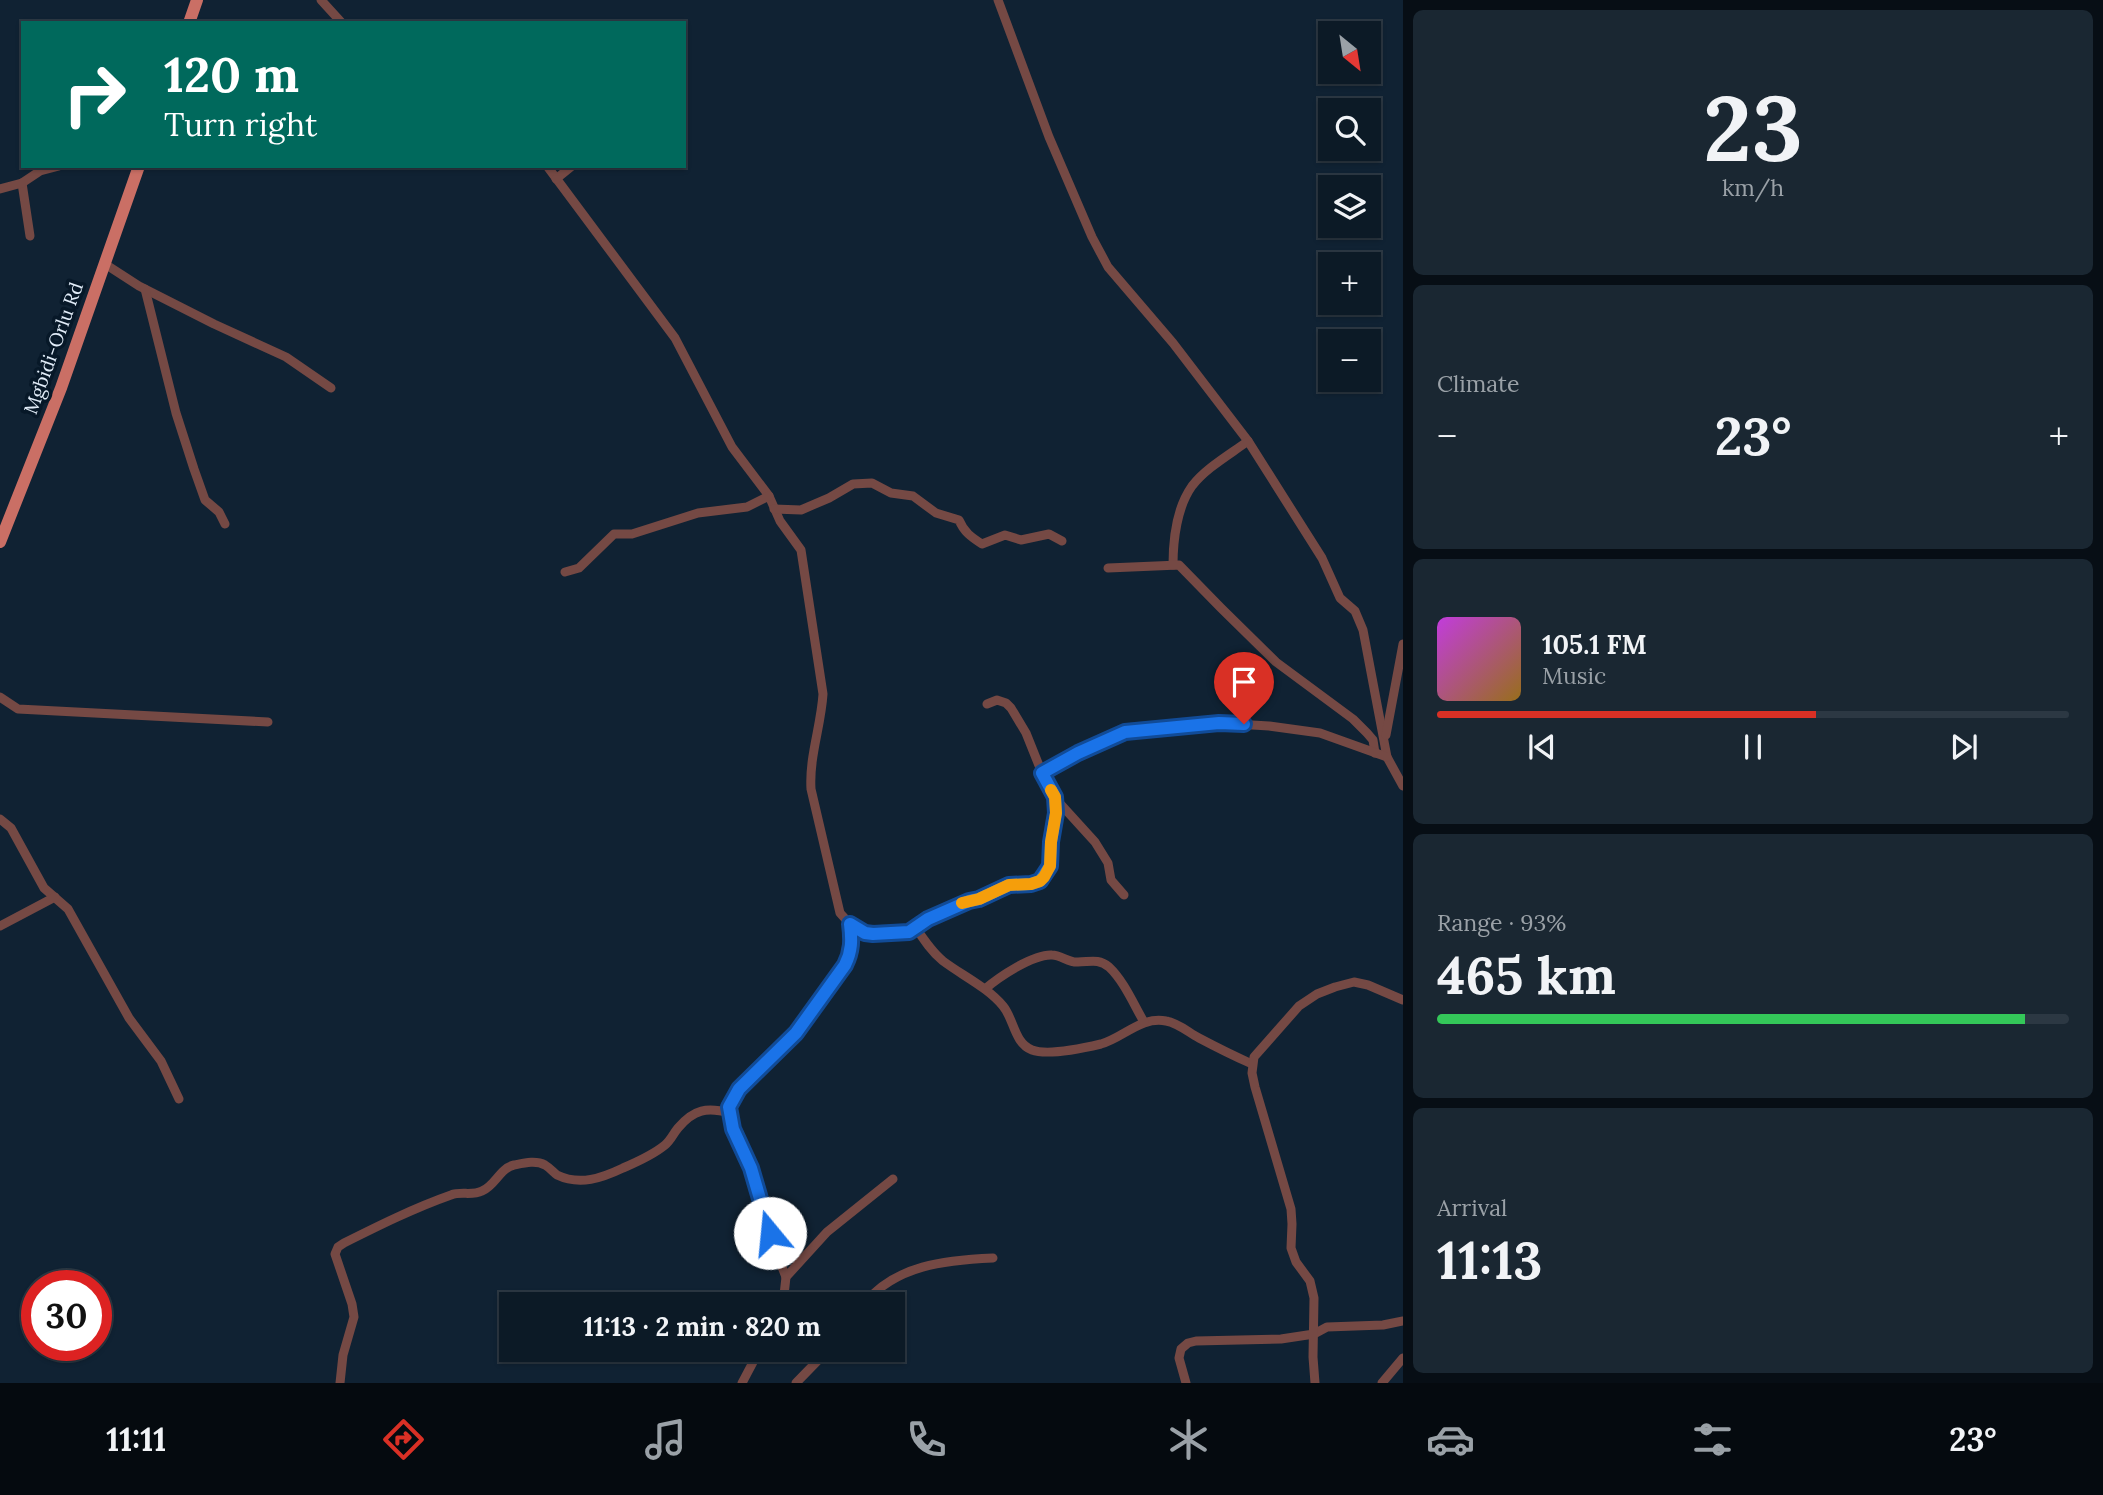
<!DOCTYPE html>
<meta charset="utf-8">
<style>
body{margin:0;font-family:Lora,serif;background:#1a2732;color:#f1f3f6;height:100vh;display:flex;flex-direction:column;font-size:26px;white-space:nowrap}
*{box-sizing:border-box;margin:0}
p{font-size:23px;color:#9aa1a7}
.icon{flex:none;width:38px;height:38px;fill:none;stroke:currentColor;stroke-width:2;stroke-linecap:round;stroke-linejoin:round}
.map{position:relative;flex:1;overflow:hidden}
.drawer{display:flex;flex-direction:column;gap:10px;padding:10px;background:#070e15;width:700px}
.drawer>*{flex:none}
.guide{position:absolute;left:21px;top:21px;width:665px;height:147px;border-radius:0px;box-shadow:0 2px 5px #0004,0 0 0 2px #2c3843;background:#00695c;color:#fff;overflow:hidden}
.needle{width:46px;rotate:150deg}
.fabs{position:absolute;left:1318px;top:21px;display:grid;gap:14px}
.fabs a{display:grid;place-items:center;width:63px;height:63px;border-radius:0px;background:#0c1a26;box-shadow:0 2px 5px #0004,0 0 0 2px #2c3843;font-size:35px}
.speed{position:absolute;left:21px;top:1270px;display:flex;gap:14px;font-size:35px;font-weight:700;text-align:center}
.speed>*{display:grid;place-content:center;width:91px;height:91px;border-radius:50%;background:#0c1a26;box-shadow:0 2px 5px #0004,0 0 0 2px #2c3843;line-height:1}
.speed .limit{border:10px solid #d22;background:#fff;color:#111}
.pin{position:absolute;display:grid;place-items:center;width:60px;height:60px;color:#fff;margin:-72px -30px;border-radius:50% 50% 50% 0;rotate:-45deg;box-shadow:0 0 7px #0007}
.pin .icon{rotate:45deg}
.me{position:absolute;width:77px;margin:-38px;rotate:343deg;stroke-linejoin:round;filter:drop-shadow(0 0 5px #0008)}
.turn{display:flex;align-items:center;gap:24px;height:147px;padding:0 28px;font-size:32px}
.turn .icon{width:91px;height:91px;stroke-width:2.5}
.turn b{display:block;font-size:49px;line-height:60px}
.big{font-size:52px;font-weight:700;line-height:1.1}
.drawer .tile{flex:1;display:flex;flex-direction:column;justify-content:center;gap:10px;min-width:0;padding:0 24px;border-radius:10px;background:#1a2732}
.drawer .dial{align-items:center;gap:0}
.dial b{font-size:91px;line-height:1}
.song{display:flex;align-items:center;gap:21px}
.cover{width:84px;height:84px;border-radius:10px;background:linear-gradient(135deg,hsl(290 70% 55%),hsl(40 70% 35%))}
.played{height:7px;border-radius:4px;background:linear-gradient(90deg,#d93025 60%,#2c3843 60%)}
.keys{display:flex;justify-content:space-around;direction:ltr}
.heat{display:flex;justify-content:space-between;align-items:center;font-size:38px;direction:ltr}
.charge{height:10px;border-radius:5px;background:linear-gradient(90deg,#34c759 93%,#2c3843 0)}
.trip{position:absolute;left:499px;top:1292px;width:406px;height:70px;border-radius:0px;background:#0c1a26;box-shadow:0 2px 5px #0004,0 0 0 2px #2c3843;font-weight:700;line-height:70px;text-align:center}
.tab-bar{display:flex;height:112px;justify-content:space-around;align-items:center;background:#050a0f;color:#9aa1a7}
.tab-bar .icon{width:49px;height:49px}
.tab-bar .current{color:#d93025}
.tab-bar b{font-size:32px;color:#f1f3f6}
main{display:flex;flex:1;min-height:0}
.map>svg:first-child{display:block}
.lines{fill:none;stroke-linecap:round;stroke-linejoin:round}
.minor{stroke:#754944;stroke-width:9}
.major{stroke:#ca6f65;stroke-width:12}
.route-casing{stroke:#114b97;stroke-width:18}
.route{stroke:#1a73e8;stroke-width:12}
.slow{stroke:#f59e0b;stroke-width:12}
.labels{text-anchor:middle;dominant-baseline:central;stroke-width:7;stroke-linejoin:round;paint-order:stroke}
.street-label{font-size:19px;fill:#e1ecf8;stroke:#071828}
</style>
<main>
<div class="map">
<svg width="1403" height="1383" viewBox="0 0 1403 1383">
<rect width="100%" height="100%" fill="#102233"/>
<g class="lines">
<g class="minor">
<path d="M321,0L342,23"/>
<path d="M998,0L1049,137L1092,237L1108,267L1173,343L1248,441L1322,558L1340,598L1355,611L1363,630L1387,757L1403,786"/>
<path d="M547,166L675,338L732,447L769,496L780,521L801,550L823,694C821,726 809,757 811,789L840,913L850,924L865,933L873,934L909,932L928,919L969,900L979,899L1009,885L1040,881L1050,866L1051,842L1056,813L1055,798"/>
<path d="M556,179L572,166"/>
<path d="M22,183L30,236"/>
<path d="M0,189L22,183L40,171L59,166"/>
<path d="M105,264L139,286L214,324L286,357L331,388"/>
<path d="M145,289L176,413L194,469L205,500L219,512L225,524"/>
<path d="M774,509L801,510L829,498L853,484L872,483L891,493L913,496L936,513L959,520C964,532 971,537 982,544L1005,535L1021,540L1049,534L1062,541"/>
<path d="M1173,565C1173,540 1177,507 1192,486C1206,468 1229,455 1248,441"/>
<path d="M1108,568L1179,565L1221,608L1276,662L1353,719L1367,733L1373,740L1375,753"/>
<path d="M565,572L579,568L614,534H632L698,513L747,507L769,496"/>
<path d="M0,697L18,709L268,722"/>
<path d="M987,704L997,700L1006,703L1011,708L1026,733L1042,773L1055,798L1095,842L1108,863L1111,880L1124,895"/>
<path d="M1386,735L1403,644"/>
<path d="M1042,773L1078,753L1125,732L1219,723L1269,726L1320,733L1387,757"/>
<path d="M0,819L11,828L44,888L68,909L129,1018L161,1061L179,1099"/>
<path d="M0,926L55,897"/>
<path d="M916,928C924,940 932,952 943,961C963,976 987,987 1003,1006C1014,1019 1014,1043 1032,1050C1048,1056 1084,1048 1101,1044C1123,1038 1141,1016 1166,1021C1178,1023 1188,1032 1199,1038C1216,1047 1234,1056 1252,1064"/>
<path d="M985,989C999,977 1033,954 1052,955C1061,955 1069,963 1078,962C1090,962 1098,958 1109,967C1124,981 1134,1005 1144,1022"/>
<path d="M786,1277L776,1252L751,1168L734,1129L729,1107L739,1089L796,1033L845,965C852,951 852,940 850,924"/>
<path d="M783,1304L786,1277L827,1232L893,1179"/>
<path d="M864,1304C895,1265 946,1260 993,1258"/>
<path d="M340,1383L343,1355L354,1317L352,1304L335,1254L338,1247L344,1243C378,1226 414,1208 451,1195C461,1191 472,1196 482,1191C495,1186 500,1168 514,1165C524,1163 536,1160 545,1165C550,1168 553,1172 557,1175C580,1186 602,1178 623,1168C637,1162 653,1155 665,1145C671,1140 673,1134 678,1128C694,1109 707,1107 730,1113"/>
<path d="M742,1383L760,1349"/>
<path d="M796,1383L829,1349"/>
<path d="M1186,1383L1179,1358L1181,1349L1188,1343L1196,1341L1281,1339L1314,1334L1327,1327L1383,1325L1403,1321"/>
<path d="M1315,1383L1313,1357L1314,1298L1310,1281L1296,1262L1291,1248L1292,1224L1291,1209L1255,1087L1252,1073L1254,1057L1299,1006L1317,994L1335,987L1354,982L1368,985L1403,1000"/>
<path d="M1382,1383L1403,1358"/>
</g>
<g class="major">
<path d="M189,23L197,0"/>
<path d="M0,542L61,388L139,166"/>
</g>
</g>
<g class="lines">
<defs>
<path id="route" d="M770,1233L751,1168L733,1129L729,1107L739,1089L796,1033L845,965C852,951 852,940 850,924L865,933L873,934L909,932L928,919L969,901L979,899L1009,885L1031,884L1040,881L1050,866L1051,842L1056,813L1055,797L1042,773L1078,753L1125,732L1219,723L1244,724"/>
</defs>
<use href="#route" class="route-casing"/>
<use href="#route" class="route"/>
<path class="slow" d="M962,903L979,899L1009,885L1031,884L1040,881L1044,877L1050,866L1051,842L1056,813L1055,797L1051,790"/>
</g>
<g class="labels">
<g class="street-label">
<text transform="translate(53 348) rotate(-70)">Mgbidi-Orlu Rd</text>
</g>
</g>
</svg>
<div class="fabs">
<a><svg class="needle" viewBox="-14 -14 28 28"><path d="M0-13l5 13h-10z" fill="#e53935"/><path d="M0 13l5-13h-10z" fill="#9aa1a7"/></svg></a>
<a><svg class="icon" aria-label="search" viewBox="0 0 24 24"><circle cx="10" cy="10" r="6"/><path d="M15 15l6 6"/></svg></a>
<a><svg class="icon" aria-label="layers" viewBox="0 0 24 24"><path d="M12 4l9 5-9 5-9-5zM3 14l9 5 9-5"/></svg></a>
<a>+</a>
<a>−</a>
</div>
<div class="speed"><div class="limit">30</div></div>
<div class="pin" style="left:1244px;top:724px;background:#d93025"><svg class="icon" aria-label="arrive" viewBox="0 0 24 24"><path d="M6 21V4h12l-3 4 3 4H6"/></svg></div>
<svg class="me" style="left:770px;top:1233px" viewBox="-20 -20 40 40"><circle r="19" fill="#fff"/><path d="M0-13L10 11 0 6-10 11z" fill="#1a73e8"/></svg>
<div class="trip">11:13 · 2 min · 820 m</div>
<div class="guide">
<div class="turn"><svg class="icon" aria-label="right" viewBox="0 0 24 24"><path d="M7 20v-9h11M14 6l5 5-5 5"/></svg><div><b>120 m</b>Turn right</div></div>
</div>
</div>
<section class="drawer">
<div class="tile dial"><b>23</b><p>km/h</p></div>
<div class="tile"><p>Climate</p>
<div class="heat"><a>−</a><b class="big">23°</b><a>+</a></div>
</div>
<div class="tile">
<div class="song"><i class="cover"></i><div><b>105.1 FM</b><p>Music</p></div></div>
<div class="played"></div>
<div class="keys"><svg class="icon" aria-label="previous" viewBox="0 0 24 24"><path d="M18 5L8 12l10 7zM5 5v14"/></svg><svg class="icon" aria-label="pause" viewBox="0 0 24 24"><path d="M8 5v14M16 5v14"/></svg><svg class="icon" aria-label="next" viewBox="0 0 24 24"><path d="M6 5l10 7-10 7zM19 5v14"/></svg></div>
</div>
<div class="tile"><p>Range · 93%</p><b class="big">465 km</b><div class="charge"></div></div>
<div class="tile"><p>Arrival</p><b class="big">11:13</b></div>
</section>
</main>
<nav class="tab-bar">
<b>11:11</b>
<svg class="icon current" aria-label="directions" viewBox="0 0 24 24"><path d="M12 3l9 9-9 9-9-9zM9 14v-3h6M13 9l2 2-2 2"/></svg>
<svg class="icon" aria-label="music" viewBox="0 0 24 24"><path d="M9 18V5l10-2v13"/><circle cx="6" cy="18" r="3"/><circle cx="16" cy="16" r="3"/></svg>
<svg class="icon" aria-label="phone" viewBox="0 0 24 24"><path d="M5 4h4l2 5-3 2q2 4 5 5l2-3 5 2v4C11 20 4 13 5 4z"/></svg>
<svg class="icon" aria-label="climate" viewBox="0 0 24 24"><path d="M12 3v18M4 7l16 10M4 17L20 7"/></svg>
<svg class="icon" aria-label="car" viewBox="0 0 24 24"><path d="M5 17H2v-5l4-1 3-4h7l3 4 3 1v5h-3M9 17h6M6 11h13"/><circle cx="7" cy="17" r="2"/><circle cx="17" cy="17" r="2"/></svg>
<svg class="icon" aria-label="filters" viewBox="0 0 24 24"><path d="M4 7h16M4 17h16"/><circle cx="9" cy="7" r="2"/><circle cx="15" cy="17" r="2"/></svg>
<b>23°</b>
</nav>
